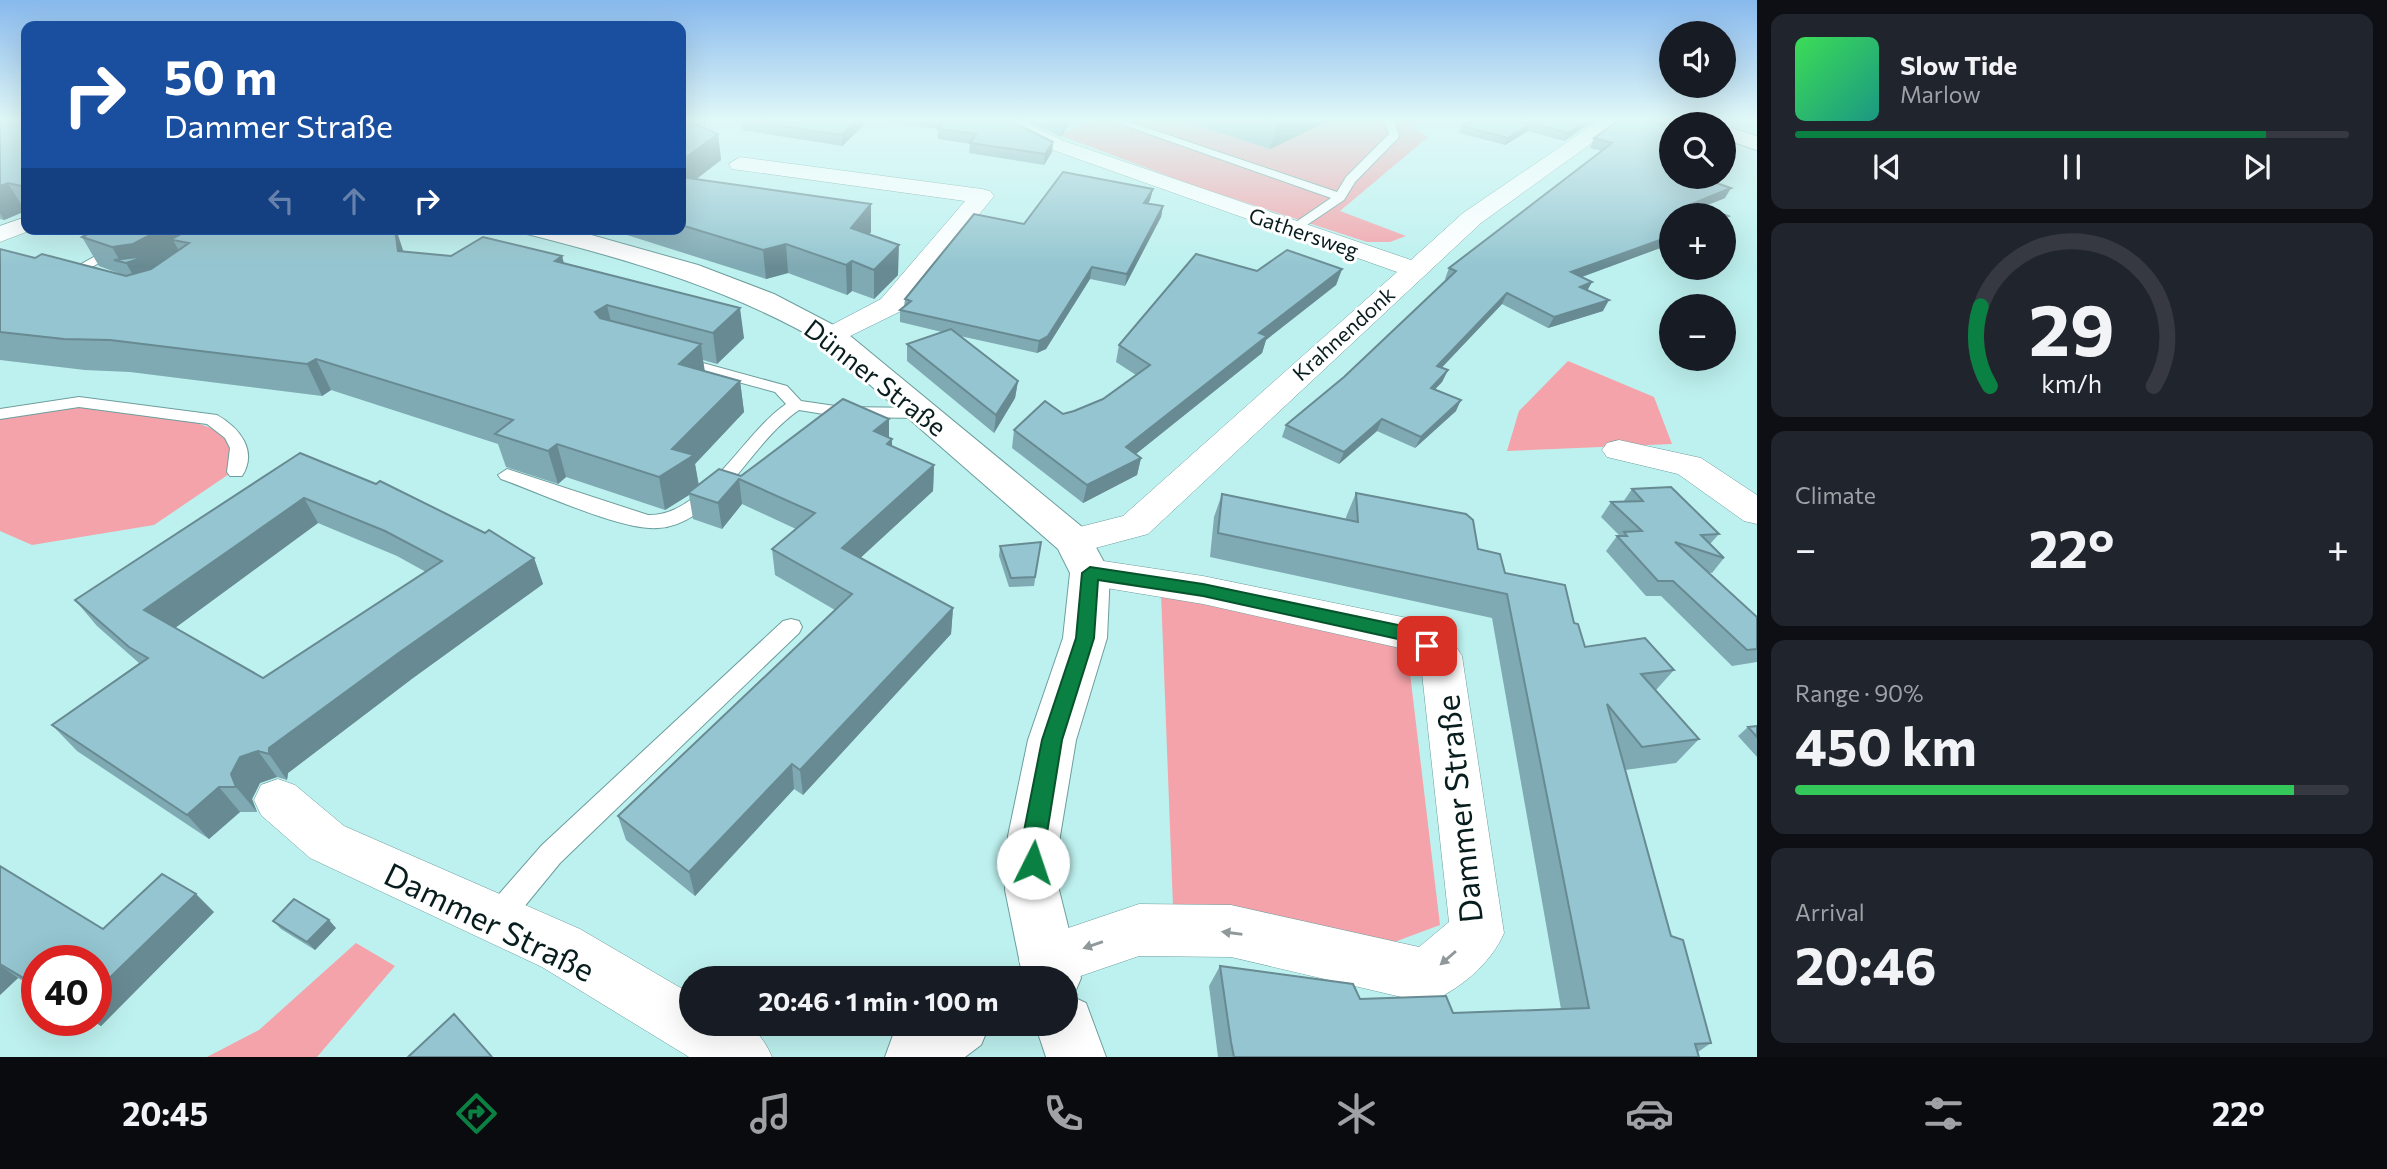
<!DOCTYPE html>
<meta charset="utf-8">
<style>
body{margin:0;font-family:Commissioner,sans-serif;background:#20242c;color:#f1f3f6;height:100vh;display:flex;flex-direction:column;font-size:26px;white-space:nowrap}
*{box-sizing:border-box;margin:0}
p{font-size:23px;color:#9ea1a6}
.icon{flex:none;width:38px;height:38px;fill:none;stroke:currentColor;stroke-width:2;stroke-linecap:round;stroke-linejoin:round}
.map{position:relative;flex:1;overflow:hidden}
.side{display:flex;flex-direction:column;gap:14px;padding:14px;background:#0d0f14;width:630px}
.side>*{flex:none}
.top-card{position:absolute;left:21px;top:21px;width:665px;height:214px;border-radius:14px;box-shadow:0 7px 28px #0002;background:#1a4fa0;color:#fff;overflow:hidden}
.controls{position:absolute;left:1659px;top:21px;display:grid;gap:14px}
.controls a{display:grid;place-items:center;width:77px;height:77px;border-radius:50%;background:#171b24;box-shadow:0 7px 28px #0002;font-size:35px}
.speed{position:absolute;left:21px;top:945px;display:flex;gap:14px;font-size:35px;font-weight:700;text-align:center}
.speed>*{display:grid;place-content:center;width:91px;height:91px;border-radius:50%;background:#171b24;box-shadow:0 7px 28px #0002;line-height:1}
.speed .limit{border:10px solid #d22;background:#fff;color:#111}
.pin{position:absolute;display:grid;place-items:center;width:60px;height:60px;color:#fff;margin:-30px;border-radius:14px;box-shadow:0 4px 10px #0006}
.me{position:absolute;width:77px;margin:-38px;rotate:4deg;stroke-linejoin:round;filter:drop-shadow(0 0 5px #0008)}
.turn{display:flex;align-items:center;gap:24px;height:147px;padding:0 28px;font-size:32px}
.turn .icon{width:91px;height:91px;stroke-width:2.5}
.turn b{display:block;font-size:49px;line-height:60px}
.lanes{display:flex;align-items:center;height:66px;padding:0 28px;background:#0003;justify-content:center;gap:35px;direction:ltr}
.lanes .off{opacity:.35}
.big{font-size:52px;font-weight:700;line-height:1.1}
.side .tile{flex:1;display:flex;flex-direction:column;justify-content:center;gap:10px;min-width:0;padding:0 24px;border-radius:14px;background:#20242c}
.side .dial{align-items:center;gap:0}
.dial svg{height:182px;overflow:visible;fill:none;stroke:#363941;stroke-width:7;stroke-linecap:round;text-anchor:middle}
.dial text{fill:#f1f3f6;stroke:none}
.song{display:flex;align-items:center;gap:21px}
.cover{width:84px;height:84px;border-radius:10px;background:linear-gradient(135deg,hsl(130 70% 55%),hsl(170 70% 35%))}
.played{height:7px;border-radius:4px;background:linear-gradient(90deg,#0b8043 85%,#363941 85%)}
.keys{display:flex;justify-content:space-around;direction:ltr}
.heat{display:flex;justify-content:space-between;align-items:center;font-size:38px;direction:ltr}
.charge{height:10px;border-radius:5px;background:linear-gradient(90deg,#34c759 90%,#363941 0)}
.trip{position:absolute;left:679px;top:966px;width:399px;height:70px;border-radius:35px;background:#171b24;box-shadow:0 7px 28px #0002;font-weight:700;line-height:70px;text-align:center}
.tabs{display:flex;height:112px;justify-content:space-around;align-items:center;background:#090b0e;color:#9ea1a6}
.tabs .icon{width:49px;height:49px}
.tabs .selected{color:#0b8043}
.tabs b{font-size:32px;color:#f1f3f6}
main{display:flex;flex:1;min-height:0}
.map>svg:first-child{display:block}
.green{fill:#f4a3aa}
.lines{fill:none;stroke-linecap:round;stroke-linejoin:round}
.service-casing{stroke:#6c9e9d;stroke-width:2}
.minor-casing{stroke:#6c9e9d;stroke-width:1}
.tertiary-casing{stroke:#6c9e9d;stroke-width:2}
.secondary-casing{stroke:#6c9e9d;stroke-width:2}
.service{fill:#fff;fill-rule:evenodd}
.minor{fill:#fff;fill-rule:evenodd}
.tertiary{fill:#fff;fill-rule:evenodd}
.secondary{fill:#fff;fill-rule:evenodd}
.wall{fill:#7fa9b3;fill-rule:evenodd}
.shaded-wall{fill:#688a92}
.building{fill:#94c5d0;stroke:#688a92;stroke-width:2;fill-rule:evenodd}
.oneway{fill:#909999}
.route{fill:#0b8043;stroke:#07532c;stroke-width:2}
.labels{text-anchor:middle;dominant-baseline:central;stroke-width:6;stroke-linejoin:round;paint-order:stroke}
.far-street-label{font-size:21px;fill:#081d1d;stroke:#fff}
.street-label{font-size:26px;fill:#081d1d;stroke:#fff}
.near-street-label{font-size:32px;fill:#081d1d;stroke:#fff}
</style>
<main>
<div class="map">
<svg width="1757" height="1057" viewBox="0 0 1757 1057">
<rect width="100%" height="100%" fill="#bdf1ef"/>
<g class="green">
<path d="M1095,119H1426L1413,128L1428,137L1340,211L1406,236L1390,242H1367L1192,185L1059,135Z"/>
<path d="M1568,361L1654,397L1672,444L1507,451L1519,411Z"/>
<path d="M76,406L191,421L214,429L229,443L232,472L154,525L32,545L0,531V418Z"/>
<path d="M1161,593L1407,648L1440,925L1389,944L1173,906Z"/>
<path d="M356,943L395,966L317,1057H207L259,1030Z"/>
</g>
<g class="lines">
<defs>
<g id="service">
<path d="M1384,119H1394L1399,137L1355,182L1344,200L1295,233L1290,232V226L1331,198L1115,122L1124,120L1337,192L1346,177L1389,134Z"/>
<path d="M144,229H160L92,267L105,272V278H95L74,268Z"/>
<path d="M681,357L787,386L801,401L842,407L924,408L932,413L924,418L842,417L799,410C769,431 750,461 726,488C708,506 685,527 658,528C622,531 538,492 501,479L498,475L507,469L648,515C703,517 743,433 786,404L775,392L675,365L673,362Z"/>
<path d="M79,397L217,415C240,428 258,451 242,476H230L227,472L230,448L225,438L207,424L79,407L0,419V409Z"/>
<path d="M791,619L799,621L802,627L799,633L560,863L506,929L496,932L486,929L482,919L486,909L542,845L783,621Z"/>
</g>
<g id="minor">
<path d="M990,119H1018L1064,141L1411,260L1463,213L1601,119H1625L1481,223L1148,534L1073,554L1060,550L1054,541L1060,532L1123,516L1397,272L1050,149Z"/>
<path d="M740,157L982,189L990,191L994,196L901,311L832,345L822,342L818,336L822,330L881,299L965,201L732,169L729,164Z"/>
<path d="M26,217V229H34L0,242V226Z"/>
<path d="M1619,440L1701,458L1757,495V524L1744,521L1678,474L1607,457L1602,450L1607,443Z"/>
<path d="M1090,559L1203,576L1412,619C1432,626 1452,637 1462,656L1504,933C1491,964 1458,991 1427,1003L1231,957L1139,956L1066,981V978H1026L1019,961L1027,942L1139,904L1231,905L1419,947L1449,922L1421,664L1400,648L1203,604L1076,583L1071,573L1076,563Z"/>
<path d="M278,779L295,785L344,826L580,929L691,994V1024C731,1024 754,1014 772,1057H689L542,967L310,858L261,815L254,800L261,785Z"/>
</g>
<g id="tertiary">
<path d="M523,229H570L698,265L774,294L843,330L1087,531L1110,573L1107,638L1076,740L1060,836L1059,890L1081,978L1073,997L1086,1003L1106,1057H1046L1035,1024H1066V978H1023L1005,890L1008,836L1028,740L1063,638L1070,573L1058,549L821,342C729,289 630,260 527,234Z"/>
<path d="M910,1024H990L981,1045L965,1057H885L893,1035Z"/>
</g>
<g id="secondary">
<path d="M1675,119H1707L1711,124H1680Z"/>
<path d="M1724,126L1757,136V150L1724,139Z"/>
</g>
</defs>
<use href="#service" class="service-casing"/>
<use href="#minor" class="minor-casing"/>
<use href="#tertiary" class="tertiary-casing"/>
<use href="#secondary" class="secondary-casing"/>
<use href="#service" class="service"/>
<use href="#minor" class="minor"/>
<use href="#tertiary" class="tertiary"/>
<use href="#secondary" class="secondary"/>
</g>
<g class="wall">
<path d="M0,119H26V211L4,220L0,219Z"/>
<path d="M681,119L718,134L721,160L696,179L871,232L869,234L898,275L874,299L852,291L847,295L788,273L766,279L608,229H681Z"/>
<path d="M741,119H1007L1053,142L1052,152L1044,165L969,153L970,144L938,139V129L869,120L842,146L742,130Z"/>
<path d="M1025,119H1072L1061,137Z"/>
<path d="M1178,119H1332L1270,149Z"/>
<path d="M1596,119L1564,141L1528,131L1505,145L1459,133L1462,126Z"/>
<path d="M1621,119L1671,177L1725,198L1704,206L1728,216L1724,222V215H1671V244L1582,277L1587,291L1603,311L1548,328L1502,304L1441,368L1448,370L1442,382L1435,389L1456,411L1415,448L1377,431L1339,464L1282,437L1286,425L1344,377L1446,280L1445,279L1449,268L1602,151L1590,148L1594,138Z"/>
<path d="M1153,189L1150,200L1148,203L1163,206L1161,217L1125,286L1090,279L1046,349L1037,353L960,336L1018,381L1015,398L994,433L907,361V344L942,332L900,322V310L904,307L905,299L1024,224Z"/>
<path d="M97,229L404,252L451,256H562L564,263L744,338L717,364L703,360L705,371L740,381L744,412L695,464L699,485L741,476L889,438L892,446L934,465L933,491L860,558L953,608L951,634L803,795L794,789L695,896L626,840L618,816L835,610L775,575L772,549L796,529L742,504L722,529L693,519L689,495L665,510L566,477L558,484L506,467L498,444L331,390L322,396L130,372L85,370L0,360V249L35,258L123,275L99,266L82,237Z"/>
<path d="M1342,269L1336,285L1266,340L1262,353L1136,454L1141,458L1137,475L1083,503L1012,448L1014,430L1074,411L1103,399L1136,375L1116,362L1119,345L1257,271Z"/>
<path d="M300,453L534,558L543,584L413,678L288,773L287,780L277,777L260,783L252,799L257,812H240L209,839L77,751L52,725L139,663L97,626L75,600ZM318,523L397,556L426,572L263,678L175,628Z"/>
<path d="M1632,489L1719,534L1710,544L1724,558L1712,573L1707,572L1757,617V662L1732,666L1661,596H1646L1606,551L1617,536H1620L1601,517L1611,502H1623Z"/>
<path d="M1356,493L1478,549L1505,573L1574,623L1585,647L1674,670L1656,690L1699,739L1676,763L1625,770L1671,936L1711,1043L1698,1052L1699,1057H1218L1209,986L1220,966L1360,999L1453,1013L1561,1009L1492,618L1210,557L1214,517L1222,494L1346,519V517Z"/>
<path d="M1041,542L1034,586L1009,587L999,556L1000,546Z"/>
<path d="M1757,726V757L1738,736L1748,727Z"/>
<path d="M0,866L103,929L214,912L101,1026L91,1020H96L37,961V989L18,978L0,995Z"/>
<path d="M273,921L336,928L315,950L281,929Z"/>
</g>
<g class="shaded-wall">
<path d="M858,119L869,120L842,146V135Z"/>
<path d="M1067,119H1072L1061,137L1063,126Z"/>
<path d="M1286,119H1332L1270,149L1277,124Z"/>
<path d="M1589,119H1596L1564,141L1568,133Z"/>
<path d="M1532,123L1528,131L1505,145L1508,138Z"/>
<path d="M718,134L721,160L681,191V161Z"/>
<path d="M1053,142L1052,152L1044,165L1045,154Z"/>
<path d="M8,183L25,211L4,220L0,213V186Z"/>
<path d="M1731,188L1725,198L1688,213L1694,203Z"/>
<path d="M1153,189L1150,200L1142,214L1144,203Z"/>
<path d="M871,204V232L852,257L851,228Z"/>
<path d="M1163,206L1161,217L1125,286L1127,274Z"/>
<path d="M162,229H232L189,243L173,240L189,269L143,292L126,263L120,261L112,247Z"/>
<path d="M395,229H396L404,253L398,251Z"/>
<path d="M1671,236V244L1565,283L1571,272Z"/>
<path d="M786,244L788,273L766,279L763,250Z"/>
<path d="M899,245L898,275L874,299V270Z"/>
<path d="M562,256L569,286L555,261Z"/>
<path d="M852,261V291L847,295L846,265Z"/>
<path d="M1092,267L1090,279L1046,349L1037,353L1039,341Z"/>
<path d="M1342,269L1336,285L1266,340L1262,353L1122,465L1126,447L1259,333Z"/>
<path d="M1592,282L1586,293L1580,287Z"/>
<path d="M1507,293L1502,304L1432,378L1437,366Z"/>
<path d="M1609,300L1603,311L1548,328L1554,317Z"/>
<path d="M607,305L614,335L595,312Z"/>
<path d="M740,308L744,338L717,364L713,333Z"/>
<path d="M701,344L705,376L679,364Z"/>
<path d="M316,359L331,390L322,396L307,364Z"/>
<path d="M1448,370L1442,382L1426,399L1431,388Z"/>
<path d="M740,381L744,412L695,464L699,488L688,493L689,495L665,510L659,477L672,449Z"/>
<path d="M1018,381L1015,398L994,433L996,415Z"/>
<path d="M1461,400L1456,411L1415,448L1421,437Z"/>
<path d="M889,419V442L892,439V465L874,431Z"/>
<path d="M1382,419L1377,431L1339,464L1344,452Z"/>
<path d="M557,444L566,477L558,484L548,451Z"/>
<path d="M1141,458L1137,475L1083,503L1087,485Z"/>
<path d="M934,465L933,491L843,574L842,548Z"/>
<path d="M739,479L742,504L722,529L718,503Z"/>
<path d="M304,498L318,523L164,636L144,610Z"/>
<path d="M534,558L543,584L413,678L288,773L287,780L269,754V748L400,652Z"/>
<path d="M953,608L951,634L803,795L800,770Z"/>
<path d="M258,751L277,777L260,783L252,799L257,812L236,787L231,774L240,757Z"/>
<path d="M792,764L794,789L695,896L689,872Z"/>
<path d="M219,787L240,812L209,839L187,815Z"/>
<path d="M196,894L214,912L101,1026L92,1020H96V991Z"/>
<path d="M329,920L336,928L315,950L307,942Z"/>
<path d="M0,965L18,978L0,995Z"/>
</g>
<g class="building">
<path d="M0,119H26V187L8,183L0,186Z"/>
<path d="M681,119H684L718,134L681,161Z"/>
<path d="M741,119H858L842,135L741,120Z"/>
<path d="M943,119H1007L1053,142L1045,154L970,143L976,134L938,129L945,120Z"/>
<path d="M1048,119H1067L1063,126Z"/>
<path d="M1262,119H1286L1277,124Z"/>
<path d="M1475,119H1589L1568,133L1532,123L1508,138L1462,126Z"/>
<path d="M1621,119H1644L1671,127V177H1699L1731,188L1694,203L1728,216L1724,217V215H1671V236L1571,272L1592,282L1580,287L1609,300L1554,317L1507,293L1437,366L1448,370L1431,388L1461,400L1421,437L1382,419L1344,452L1286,425L1344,377L1456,271L1449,268L1612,143L1594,138Z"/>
<path d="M1063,172L1153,189L1144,203L1163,206L1127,274L1092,267L1048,336L1039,341L900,310L911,301L905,299L974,214L1024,224Z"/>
<path d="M681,177L871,204L851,228L899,245L874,270L852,261L846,265L786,244L763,250L681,225Z"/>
<path d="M97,229H162L133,244L112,247L82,237Z"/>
<path d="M190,229H395L398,251L451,256L483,237L562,256L555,261L740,308L713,333L607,305L595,312L600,318L701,344L679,364L740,381L672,449L694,455L659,477L557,444L548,451L495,434L513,420L316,359L307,364L110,340L64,339L0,332V249L35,258L42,254L126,276L151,269L189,243L173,240L138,259L126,263L114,260L138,257Z"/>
<path d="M1287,250L1342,269L1259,333L1267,336L1126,447L1141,458L1087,485L1014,430L1045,401L1063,414L1074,411L1103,399L1150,365L1119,345L1196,254L1257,271Z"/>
<path d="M951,329L1018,381L996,415L907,344Z"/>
<path d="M843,399L889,419L874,431L892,439L887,444L934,465L842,548L953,608L800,770L792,764L689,872L618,816L852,594L772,549L815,513L739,479L718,503L688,493L719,469L741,476Z"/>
<path d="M300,453L376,484L380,481L485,533L489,530L534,558L400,652L269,748V754L258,751L240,757L231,774L236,787H219L187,815L52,725L148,658L129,647L75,600ZM304,498L385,531L442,561L263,678L144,610Z"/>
<path d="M1671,487L1719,534L1701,535L1724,558L1675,542L1757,617V649L1747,650L1673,581H1658L1617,536H1627L1624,532L1642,531L1611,502L1643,501L1632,489Z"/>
<path d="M1356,493L1466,514L1473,520L1478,549L1500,554L1505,573L1565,585L1574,623L1578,624L1585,647L1645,638L1674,670L1641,674L1699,739L1642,747L1607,704L1671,936L1683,940L1711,1043L1695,1044L1699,1057H1234L1231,1042L1220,966L1353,984L1360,999L1446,996L1453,1013L1589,1008L1507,594L1218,533L1222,494L1358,522Z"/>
<path d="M1041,542L1035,577L1011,578L1000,546Z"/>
<path d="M1757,726V737L1748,727Z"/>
<path d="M0,866L103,929L162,874L196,894L96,991V961H37V986L0,964Z"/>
<path d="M294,899L329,920L307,942L273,921Z"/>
<path d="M454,1014L492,1057H408Z"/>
</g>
<defs><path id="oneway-solid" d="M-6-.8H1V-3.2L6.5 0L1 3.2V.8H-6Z" transform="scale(1.75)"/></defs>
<g class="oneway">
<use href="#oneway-solid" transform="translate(1232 933) rotate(-172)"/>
<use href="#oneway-solid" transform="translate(1093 945) rotate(161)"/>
<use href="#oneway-solid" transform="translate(1448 958) rotate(139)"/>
</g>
<linearGradient id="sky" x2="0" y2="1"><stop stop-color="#88b9ed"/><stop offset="0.45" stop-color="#e1f9f8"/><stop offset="1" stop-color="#e1f9f8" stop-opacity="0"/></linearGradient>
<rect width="1757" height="267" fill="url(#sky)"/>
<path class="route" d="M1090,567L1203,584L1412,628L1436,646L1427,653L1407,641L1203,596L1098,580L1094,638L1062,740L1041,870L1033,873L1025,870L1022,863L1023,836L1042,740L1076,638L1082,573Z"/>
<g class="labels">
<g class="far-street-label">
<text transform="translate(1304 232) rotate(19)">Gathersweg</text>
<text transform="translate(1343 333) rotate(-42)">Krahnendonk</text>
</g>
<g class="street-label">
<text transform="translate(876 377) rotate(38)">Dünner Straße</text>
</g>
<g class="near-street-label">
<text transform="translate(1458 809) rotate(-96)">Dammer Straße</text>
<text transform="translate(490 921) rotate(26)">Dammer Straße</text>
</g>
</g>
</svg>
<div class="controls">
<a><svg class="icon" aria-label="sound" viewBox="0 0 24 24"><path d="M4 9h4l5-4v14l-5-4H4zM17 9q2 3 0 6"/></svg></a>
<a><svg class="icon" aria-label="search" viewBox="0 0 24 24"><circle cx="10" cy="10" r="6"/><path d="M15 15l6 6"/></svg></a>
<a>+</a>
<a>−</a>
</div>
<div class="speed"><div class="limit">40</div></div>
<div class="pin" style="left:1427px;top:646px;background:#d93025"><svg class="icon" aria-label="arrive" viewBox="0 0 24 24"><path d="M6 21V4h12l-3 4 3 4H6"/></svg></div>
<svg class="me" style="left:1033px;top:863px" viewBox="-20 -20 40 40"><circle r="19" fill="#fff"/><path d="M0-13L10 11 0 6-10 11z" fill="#0b8043"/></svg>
<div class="trip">20:46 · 1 min · 100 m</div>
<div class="top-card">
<div class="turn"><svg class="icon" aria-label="right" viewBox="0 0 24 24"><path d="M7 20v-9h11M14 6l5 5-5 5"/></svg><div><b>50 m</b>Dammer Straße</div></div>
<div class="lanes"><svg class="icon off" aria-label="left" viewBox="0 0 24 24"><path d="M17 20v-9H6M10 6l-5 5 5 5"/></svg><svg class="icon off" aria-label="ahead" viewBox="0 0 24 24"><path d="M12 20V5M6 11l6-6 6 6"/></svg><svg class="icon" aria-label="right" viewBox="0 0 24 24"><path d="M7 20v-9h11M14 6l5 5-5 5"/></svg></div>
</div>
</div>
<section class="side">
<div class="tile">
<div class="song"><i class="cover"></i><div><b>Slow Tide</b><p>Marlow</p></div></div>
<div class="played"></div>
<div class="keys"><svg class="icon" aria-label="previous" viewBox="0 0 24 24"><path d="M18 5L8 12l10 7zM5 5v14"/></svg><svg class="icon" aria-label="pause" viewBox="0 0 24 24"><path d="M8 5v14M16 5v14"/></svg><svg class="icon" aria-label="next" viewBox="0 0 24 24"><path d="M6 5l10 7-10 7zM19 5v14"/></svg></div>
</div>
<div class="tile dial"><svg viewBox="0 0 100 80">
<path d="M14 69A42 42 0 1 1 86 69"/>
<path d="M14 69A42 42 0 0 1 10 34" stroke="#0b8043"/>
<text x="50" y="56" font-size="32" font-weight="700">29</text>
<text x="50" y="72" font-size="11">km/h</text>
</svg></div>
<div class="tile"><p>Climate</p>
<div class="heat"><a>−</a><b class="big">22°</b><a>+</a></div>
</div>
<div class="tile"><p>Range · 90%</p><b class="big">450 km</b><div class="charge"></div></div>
<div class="tile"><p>Arrival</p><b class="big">20:46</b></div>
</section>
</main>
<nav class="tabs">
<b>20:45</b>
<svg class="icon selected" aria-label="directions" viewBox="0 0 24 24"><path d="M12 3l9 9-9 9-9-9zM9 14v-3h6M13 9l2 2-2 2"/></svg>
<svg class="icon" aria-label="music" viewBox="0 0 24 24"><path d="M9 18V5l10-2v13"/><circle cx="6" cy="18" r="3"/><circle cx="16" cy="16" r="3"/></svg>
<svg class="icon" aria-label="phone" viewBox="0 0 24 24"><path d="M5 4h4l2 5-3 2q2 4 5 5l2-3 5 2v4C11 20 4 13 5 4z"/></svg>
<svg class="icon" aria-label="climate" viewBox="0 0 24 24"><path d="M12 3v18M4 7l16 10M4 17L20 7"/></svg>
<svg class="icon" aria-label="car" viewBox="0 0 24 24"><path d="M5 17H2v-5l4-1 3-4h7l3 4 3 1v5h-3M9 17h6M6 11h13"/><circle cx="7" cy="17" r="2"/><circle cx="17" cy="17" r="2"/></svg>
<svg class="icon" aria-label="filters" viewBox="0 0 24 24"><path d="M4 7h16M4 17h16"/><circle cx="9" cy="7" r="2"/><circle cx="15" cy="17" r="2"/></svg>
<b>22°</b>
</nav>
